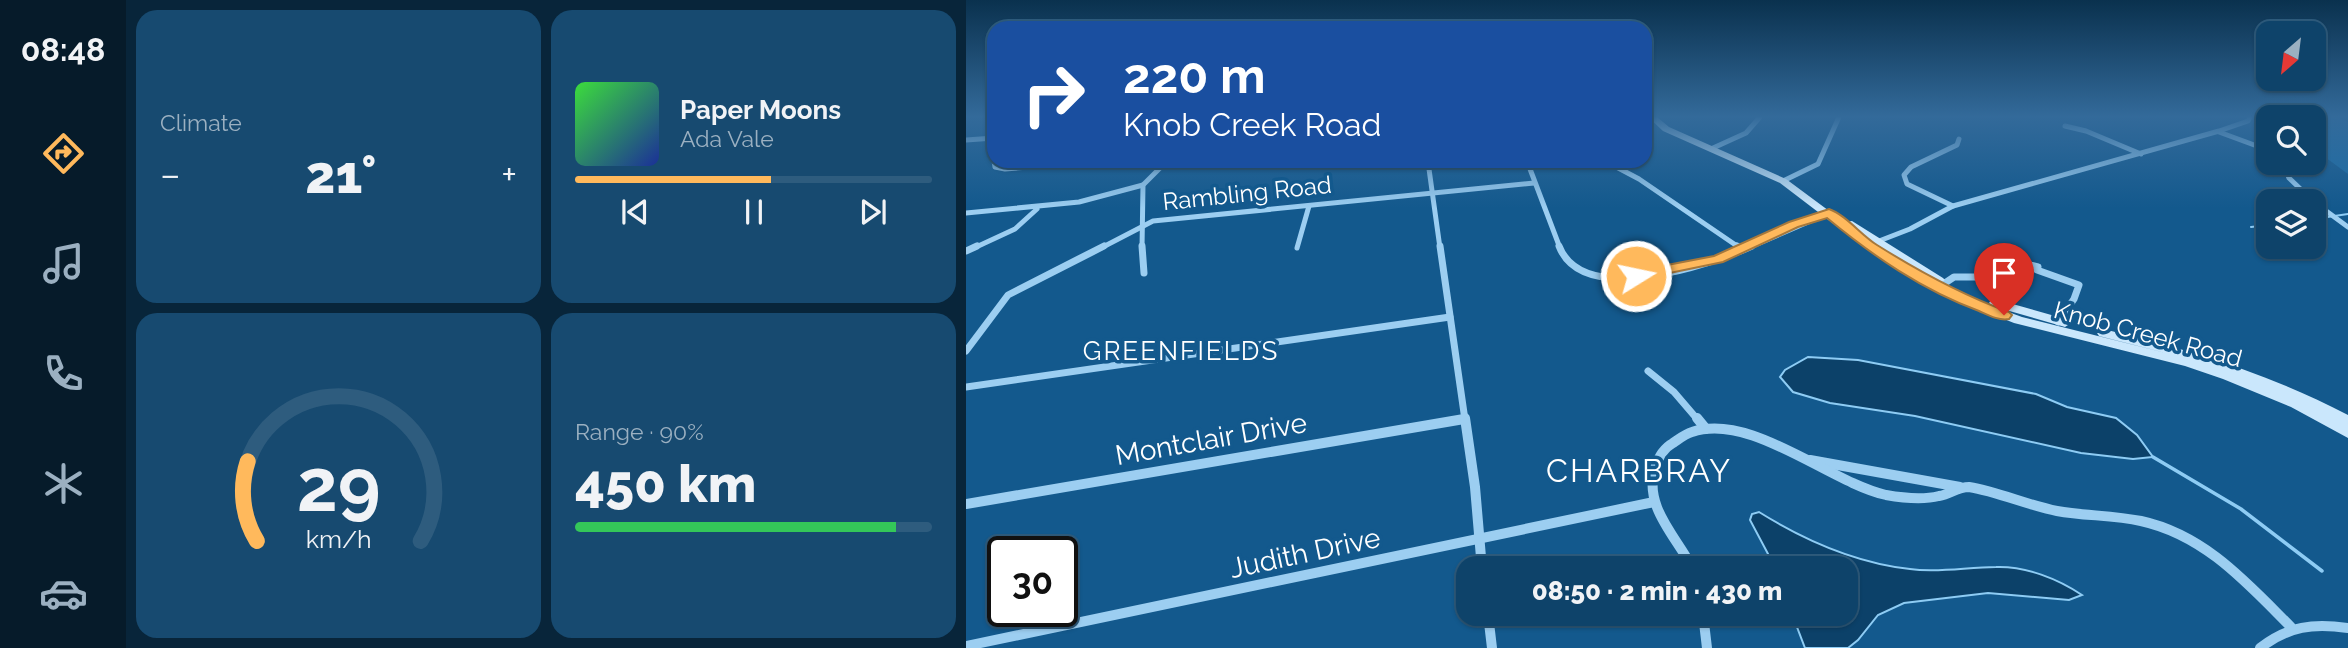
<!DOCTYPE html>
<meta charset="utf-8">
<style>
body{margin:0;font-family:Raleway,sans-serif;background:#174a70;color:#f1f3f6;height:100vh;display:flex;flex-direction:column;font-size:26px;white-space:nowrap}
*{box-sizing:border-box;margin:0}
p{font-size:23px;color:#9bb0c1}
.icon{flex:none;width:38px;height:38px;fill:none;stroke:currentColor;stroke-width:2;stroke-linecap:round;stroke-linejoin:round}
.map{position:relative;flex:1;overflow:hidden}
.panel{display:flex;flex-direction:column;gap:10px;padding:10px;background:#08253a;width:840px}
.panel>*{flex:none}
.hud{position:absolute;left:21px;top:21px;width:665px;height:147px;border-radius:21px;box-shadow:0 2px 5px #0004,0 0 0 2px #2e5c7e;background:#1a4fa0;color:#fff;overflow:hidden}
.needle{width:46px;rotate:208deg}
.buttons{position:absolute;left:1290px;top:21px;display:grid;gap:14px}
.buttons a{display:grid;place-items:center;width:70px;height:70px;border-radius:14px;background:#0e436a;box-shadow:0 2px 5px #0004,0 0 0 2px #2e5c7e;font-size:35px}
.speed{position:absolute;left:21px;top:536px;display:flex;gap:14px;font-size:35px;font-weight:700;text-align:center}
.speed>*{display:grid;place-content:center;width:91px;height:91px;border-radius:50%;background:#0e436a;box-shadow:0 2px 5px #0004,0 0 0 2px #2e5c7e;line-height:1}
.speed .limit{border:4px solid #111;border-radius:10px;background:#fff;color:#111}
.pin{position:absolute;display:grid;place-items:center;width:60px;height:60px;color:#fff;margin:-72px -30px;border-radius:50% 50% 50% 0;rotate:-45deg;box-shadow:0 0 7px #0007}
.pin .icon{rotate:45deg}
.me{position:absolute;width:77px;margin:-38px;rotate:80deg;stroke-linejoin:round;filter:drop-shadow(0 0 5px #0008)}
.turn{display:flex;align-items:center;gap:24px;height:147px;padding:0 21px;font-size:32px}
.turn .icon{width:91px;height:91px;stroke-width:2.5}
.turn b{display:block;font-size:49px;line-height:60px}
.big{font-size:52px;font-weight:800;line-height:1.1}
.panel .tile{flex:1;display:flex;flex-direction:column;justify-content:center;gap:10px;min-width:0;padding:0 24px;border-radius:21px;background:#174a70}
.panel .dial{align-items:center;gap:0}
.dial svg{height:182px;overflow:visible;fill:none;stroke:#2e5c7e;stroke-width:7;stroke-linecap:round;text-anchor:middle}
.dial text{fill:#f1f3f6;stroke:none}
.song{display:flex;align-items:center;gap:21px}
.cover{width:84px;height:84px;border-radius:10px;background:linear-gradient(135deg,hsl(120 70% 55%),hsl(230 70% 35%))}
.played{height:7px;border-radius:4px;background:linear-gradient(90deg,#ffb95c 55%,#2e5c7e 55%)}
.keys{display:flex;justify-content:space-around;direction:ltr}
.heat{display:flex;justify-content:space-between;align-items:center;font-size:38px;direction:ltr}
.charge{height:10px;border-radius:5px;background:linear-gradient(90deg,#34c759 90%,#2e5c7e 0)}
.panel .tiles{flex:1;display:grid;gap:10px;grid-template-columns:repeat(2,1fr)}
.trip{position:absolute;left:490px;top:556px;width:402px;height:70px;border-radius:21px;background:#0e436a;box-shadow:0 2px 5px #0004,0 0 0 2px #2e5c7e;font-weight:800;line-height:70px;text-align:center}
main{display:flex;flex:1;min-height:0}
.tabs{display:flex;flex-direction:column;width:126px;justify-content:space-around;align-items:center;background:#061b2a;color:#9bb0c1}
.tabs .icon{width:49px;height:49px}
.tabs .active{color:#ffb95c}
.tabs b{font-size:32px;color:#f1f3f6}
.map>svg:first-child{display:block}
.green{fill:#1b6ea7}
.water{fill:#0c4169;stroke:#8eccf4;stroke-width:2}
.lines{fill:none;stroke-linecap:round;stroke-linejoin:round}
.stream-far1{stroke:#8eccf4;stroke-width:2}
.stream{stroke:#8eccf4;stroke-width:3.5}
.minor-far2{stroke:#9ccef1;stroke-width:5}
.minor-far1{stroke:#9ccef1;stroke-width:7}
.minor{stroke:#9ccef1;stroke-width:10}
.secondary{fill:#cae7fc;fill-rule:evenodd}
.route{fill:#ffb95c;stroke:#a6783c;stroke-width:2}
.labels{text-anchor:middle;dominant-baseline:central;stroke-width:7;stroke-linejoin:round;paint-order:stroke}
.street-label{font-size:24px;fill:#fff;stroke:#13598d}
.neighbourhood-label{font-size:26px;letter-spacing:2px;fill:#fff;stroke:#13598d}
.near-street-label{font-size:28px;fill:#fff;stroke:#13598d}
.near-neighbourhood-label{font-size:32px;letter-spacing:2px;fill:#fff;stroke:#13598d}
</style>
<main>
<nav class="tabs">
<b>08:48</b>
<svg class="icon active" aria-label="directions" viewBox="0 0 24 24"><path d="M12 3l9 9-9 9-9-9zM9 14v-3h6M13 9l2 2-2 2"/></svg>
<svg class="icon" aria-label="music" viewBox="0 0 24 24"><path d="M9 18V5l10-2v13"/><circle cx="6" cy="18" r="3"/><circle cx="16" cy="16" r="3"/></svg>
<svg class="icon" aria-label="phone" viewBox="0 0 24 24"><path d="M5 4h4l2 5-3 2q2 4 5 5l2-3 5 2v4C11 20 4 13 5 4z"/></svg>
<svg class="icon" aria-label="climate" viewBox="0 0 24 24"><path d="M12 3v18M4 7l16 10M4 17L20 7"/></svg>
<svg class="icon" aria-label="car" viewBox="0 0 24 24"><path d="M5 17H2v-5l4-1 3-4h7l3 4 3 1v5h-3M9 17h6M6 11h13"/><circle cx="7" cy="17" r="2"/><circle cx="17" cy="17" r="2"/></svg>
</nav>
<section class="panel">
<div class="tiles">
<div class="tile"><p>Climate</p>
<div class="heat"><a>−</a><b class="big">21°</b><a>+</a></div>
</div>
<div class="tile">
<div class="song"><i class="cover"></i><div><b>Paper Moons</b><p>Ada Vale</p></div></div>
<div class="played"></div>
<div class="keys"><svg class="icon" aria-label="previous" viewBox="0 0 24 24"><path d="M18 5L8 12l10 7zM5 5v14"/></svg><svg class="icon" aria-label="pause" viewBox="0 0 24 24"><path d="M8 5v14M16 5v14"/></svg><svg class="icon" aria-label="next" viewBox="0 0 24 24"><path d="M6 5l10 7-10 7zM19 5v14"/></svg></div>
</div>
<div class="tile dial"><svg viewBox="0 0 100 80">
<path d="M14 69A42 42 0 1 1 86 69"/>
<path d="M14 69A42 42 0 0 1 10 34" stroke="#ffb95c"/>
<text x="50" y="56" font-size="32" font-weight="700">29</text>
<text x="50" y="72" font-size="11">km/h</text>
</svg></div>
<div class="tile"><p>Range · 90%</p><b class="big">450 km</b><div class="charge"></div></div>
</div>
</section>
<div class="map">
<svg width="1382" height="648" viewBox="0 0 1382 648">
<rect width="100%" height="100%" fill="#13598d"/>
<path class="green" d="M1348,117H1371L1382,122V174L1348,149Z"/>
<g class="water">
<path d="M842,357L892,360L1070,394L1101,407L1150,418L1171,435L1187,457L1167,459L1115,453L949,416L864,403L827,392L814,377L819,370Z"/>
<path d="M793,512C838,540 891,563 944,569C973,573 1001,567 1030,567C1060,566 1092,579 1116,595L1103,600L1022,593L938,603L912,615L892,640L882,648H839L826,614H880V569H810L784,520L786,514Z"/>
</g>
<g class="lines">
<g class="stream-far1">
<path d="M1348,219L1382,214"/>
<path d="M1285,227L1302,225"/>
</g>
<path class="stream" d="M1187,457L1275,509L1356,571"/>
<g class="minor-far2">
<path d="M1099,126L1120,131L1175,154"/>
<path d="M1253,132L1291,146"/>
<path d="M0,140L28,138"/>
<path d="M747,148L780,133L794,117"/>
<path d="M28,161L29,167L39,169L135,161"/>
<path d="M561,161L594,248"/>
<path d="M639,161L673,179L774,248"/>
<path d="M1317,163L1323,178L1347,201"/>
<path d="M463,169L474,248"/>
<path d="M817,181L852,164L873,117"/>
<path d="M1348,202L1382,227"/>
<path d="M987,206L941,184L938,175L945,167L991,145L993,139"/>
<path d="M0,213L113,202L177,185"/>
<path d="M913,241L944,229L987,206L1253,131L1282,121L1284,117"/>
<path d="M8,248L49,229L71,209"/>
<path d="M135,248L187,221L568,183"/>
<path d="M176,248L177,185L201,161"/>
<path d="M331,248L343,206"/>
<path d="M782,248L863,213"/>
</g>
<g class="minor-far1">
<path d="M176,246L178,273"/>
<path d="M474,246L499,420"/>
<path d="M593,246C617,308 744,265 786,246"/>
<path d="M771,246L776,249"/>
<path d="M0,251L11,246"/>
<path d="M979,283L988,277H1013C1034,254 1044,260 1072,267L1071,270L1113,285L1108,299L1092,322"/>
<path d="M0,351L42,295L138,246"/>
<path d="M682,371L708,392L732,420"/>
<path d="M0,387L484,317"/>
<path d="M493,420L498,419"/>
</g>
<g class="minor">
<path d="M499,418L509,487L516,569"/>
<path d="M731,418L740,429"/>
<path d="M844,460L994,487"/>
<path d="M0,504L498,419"/>
<path d="M727,569C711,537 677,507 689,468C692,458 698,448 707,443C713,439 719,434 726,432C785,412 863,482 920,495C937,498 957,500 973,496C985,494 991,487 1003,487C1033,492 1061,505 1091,511C1119,516 1147,515 1175,521C1239,535 1281,583 1325,627"/>
<path d="M522,614L526,648"/>
<path d="M737,614L741,648"/>
<path d="M0,646L688,502"/>
<path d="M1294,648C1323,626 1347,623 1382,628"/>
</g>
<path class="secondary" d="M682,117H691L703,127L820,179L878,222L886,221L977,278L979,280L974,283L988,292L1025,305L1023,303L1025,300L1029,299L1103,320L1105,323L1099,327L1026,306L1056,317L1204,354L1133,336L1131,333L1137,329C1222,349 1304,374 1382,415V438L1325,407L1257,379L1219,366L1048,323L980,296L898,247L814,183L697,131Z"/>
</g>
<linearGradient id="sky" x2="0" y2="1"><stop stop-color="#0a314e"/><stop offset="0.56" stop-color="#336a9a"/><stop offset="1" stop-color="#336a9a" stop-opacity="0"/></linearGradient>
<rect width="1382" height="208" fill="url(#sky)"/>
<path class="route" d="M863,209C880,215 895,235 911,245C954,272 996,295 1043,312L1046,315L1043,319C1033,321 1022,315 1013,311C956,290 907,256 861,218L832,227L757,262L670,280L663,276L670,271L748,256L823,222Z"/>
<g class="labels">
<g class="street-label">
<text transform="translate(281 193) rotate(-6)">Rambling Road</text>
<text transform="translate(1182 334) rotate(15)">Knob Creek Road</text>
</g>
<g class="neighbourhood-label">
<text x="215" y="351">GREENFIELDS</text>
</g>
<g class="near-street-label">
<text transform="translate(245 439) rotate(-10)">Montclair Drive</text>
<text transform="translate(339 553) rotate(-12)">Judith Drive</text>
</g>
<g class="near-neighbourhood-label">
<text x="673" y="470">CHARBRAY</text>
</g>
</g>
</svg>
<div class="buttons">
<a><svg class="needle" viewBox="-14 -14 28 28"><path d="M0-13l5 13h-10z" fill="#e53935"/><path d="M0 13l5-13h-10z" fill="#9bb0c1"/></svg></a>
<a><svg class="icon" aria-label="search" viewBox="0 0 24 24"><circle cx="10" cy="10" r="6"/><path d="M15 15l6 6"/></svg></a>
<a><svg class="icon" aria-label="layers" viewBox="0 0 24 24"><path d="M12 4l9 5-9 5-9-5zM3 14l9 5 9-5"/></svg></a>
</div>
<div class="speed"><div class="limit">30</div></div>
<div class="pin" style="left:1038px;top:315px;background:#d93025"><svg class="icon" aria-label="arrive" viewBox="0 0 24 24"><path d="M6 21V4h12l-3 4 3 4H6"/></svg></div>
<svg class="me" style="left:670px;top:276px" viewBox="-20 -20 40 40"><circle r="17" fill="#ffb95c" stroke="#fff" stroke-width="3"/><path d="M0-11L8 9 0 5-8 9z" fill="#fff"/></svg>
<div class="trip">08:50 · 2 min · 430 m</div>
<div class="hud">
<div class="turn"><svg class="icon" aria-label="right" viewBox="0 0 24 24"><path d="M7 20v-9h11M14 6l5 5-5 5"/></svg><div><b>220 m</b>Knob Creek Road</div></div>
</div>
</div>
</main>
